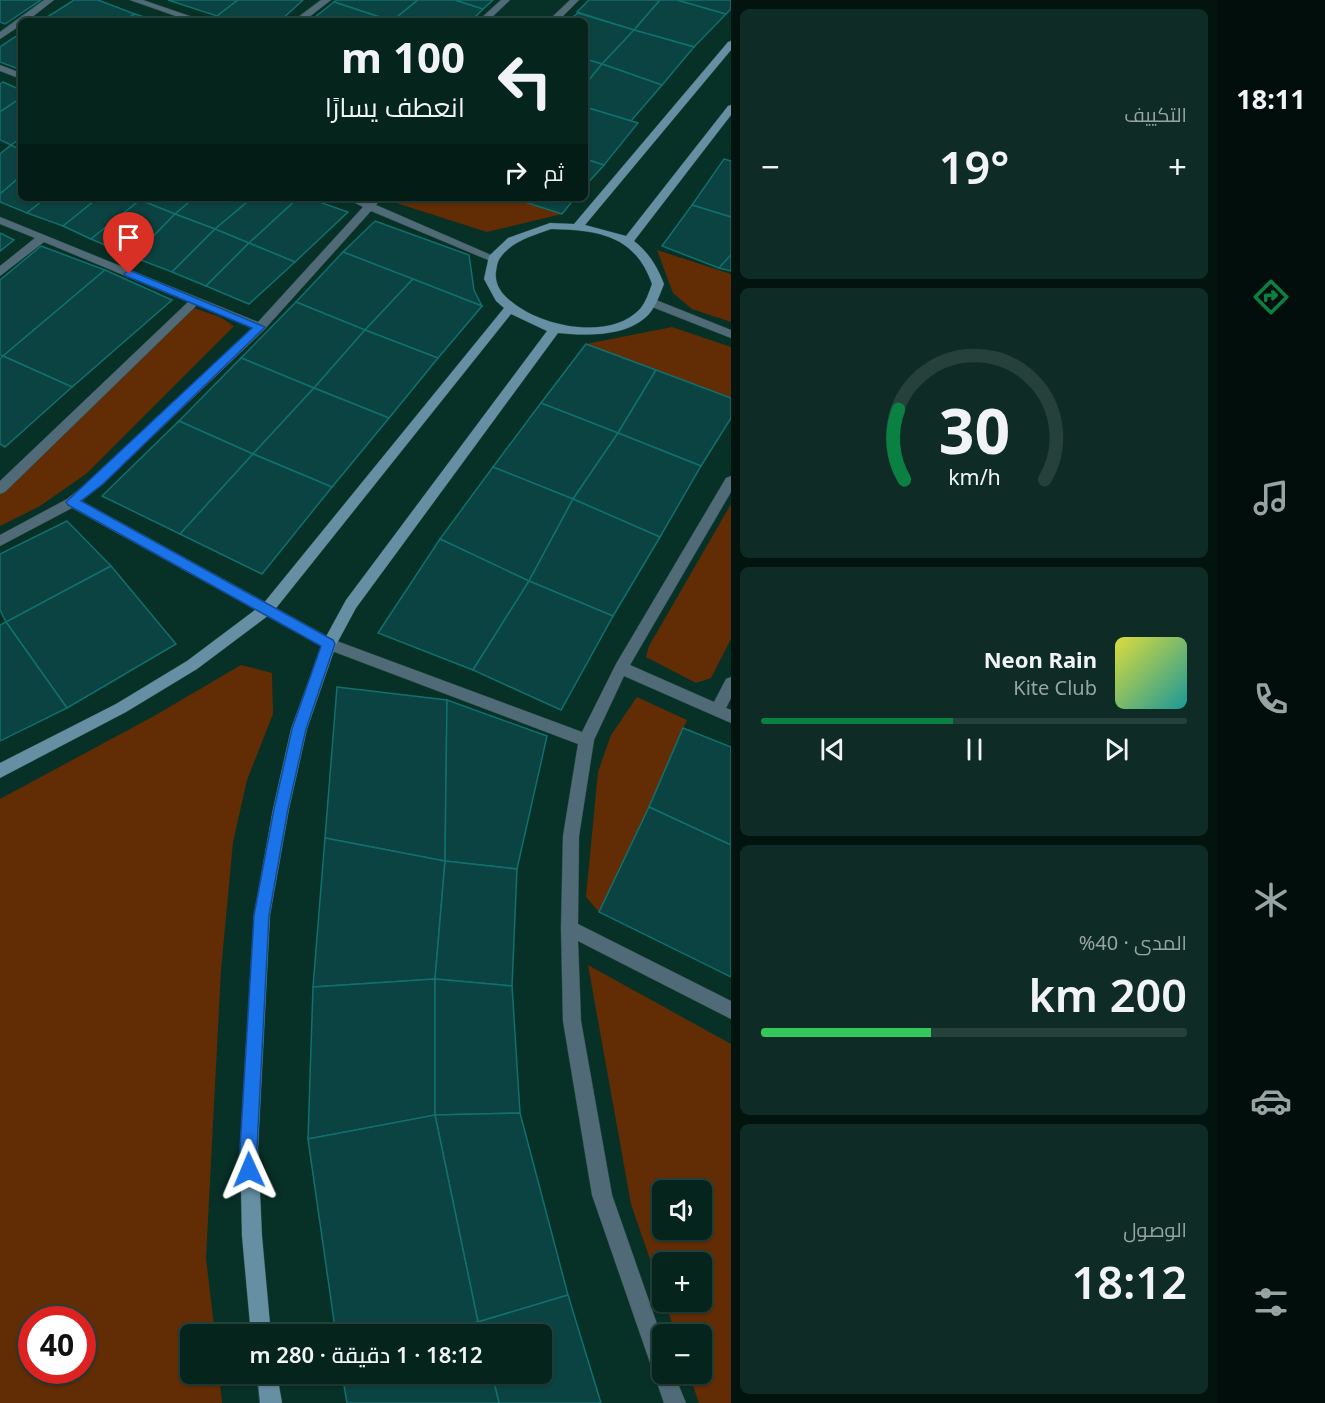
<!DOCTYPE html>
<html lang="ar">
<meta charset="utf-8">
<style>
body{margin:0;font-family:"Noto Sans",Cairo,sans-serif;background:#0e2c25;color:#f1f3f6;direction:rtl;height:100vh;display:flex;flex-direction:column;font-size:22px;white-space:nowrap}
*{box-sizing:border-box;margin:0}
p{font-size:20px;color:#97a4a3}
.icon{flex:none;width:33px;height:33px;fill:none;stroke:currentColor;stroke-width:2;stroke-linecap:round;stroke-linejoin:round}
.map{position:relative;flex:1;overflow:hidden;direction:ltr}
.sheet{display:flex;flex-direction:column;gap:9px;padding:9px;background:#03140f;width:486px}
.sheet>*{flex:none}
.guide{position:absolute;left:18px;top:18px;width:570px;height:183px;border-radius:9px;box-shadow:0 2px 4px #0004,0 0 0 2px #26413b;direction:rtl;background:#05241c;color:#f1f3f6;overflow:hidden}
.fabs{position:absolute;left:652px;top:1180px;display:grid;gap:12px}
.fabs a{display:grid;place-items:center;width:60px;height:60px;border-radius:9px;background:#05241c;box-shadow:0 2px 4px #0004,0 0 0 2px #26413b;font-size:30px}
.speed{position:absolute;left:18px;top:1306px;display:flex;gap:12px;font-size:30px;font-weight:700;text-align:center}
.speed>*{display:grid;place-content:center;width:78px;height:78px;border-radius:50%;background:#05241c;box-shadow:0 2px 4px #0004,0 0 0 2px #26413b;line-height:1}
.speed .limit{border:9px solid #d22;background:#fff;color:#111}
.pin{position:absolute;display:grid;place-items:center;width:51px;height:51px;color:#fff;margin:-62px -26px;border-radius:50% 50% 50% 0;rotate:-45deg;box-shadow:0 0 6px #0007}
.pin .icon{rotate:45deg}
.me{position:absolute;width:66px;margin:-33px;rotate:359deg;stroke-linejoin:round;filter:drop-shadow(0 0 4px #0008)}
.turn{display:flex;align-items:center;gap:21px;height:126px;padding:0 24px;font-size:27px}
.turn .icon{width:78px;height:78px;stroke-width:2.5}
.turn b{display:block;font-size:42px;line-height:51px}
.then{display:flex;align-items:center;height:57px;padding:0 24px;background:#0003;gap:12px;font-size:22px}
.big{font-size:45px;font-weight:600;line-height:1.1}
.sheet .tile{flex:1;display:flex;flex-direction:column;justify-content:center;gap:9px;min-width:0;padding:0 21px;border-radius:9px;background:#0e2c25}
.sheet .dial{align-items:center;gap:0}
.dial svg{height:156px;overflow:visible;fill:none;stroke:#26413b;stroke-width:7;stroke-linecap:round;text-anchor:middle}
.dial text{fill:#f1f3f6;stroke:none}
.song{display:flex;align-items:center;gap:18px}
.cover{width:72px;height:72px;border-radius:9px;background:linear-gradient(135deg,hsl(60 70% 55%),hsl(180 70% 35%))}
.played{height:6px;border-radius:3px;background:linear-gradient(90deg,#0b8043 45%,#26413b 45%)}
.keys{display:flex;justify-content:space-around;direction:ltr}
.heat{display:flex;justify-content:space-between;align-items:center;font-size:33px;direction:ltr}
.charge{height:9px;border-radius:4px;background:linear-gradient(90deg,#34c759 40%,#26413b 0)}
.trip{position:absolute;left:180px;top:1324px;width:372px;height:60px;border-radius:9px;background:#05241c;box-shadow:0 2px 4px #0004,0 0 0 2px #26413b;font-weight:600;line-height:60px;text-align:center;direction:rtl}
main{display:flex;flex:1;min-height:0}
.tab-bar{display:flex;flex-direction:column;width:108px;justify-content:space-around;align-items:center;background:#020e0b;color:#97a4a3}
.tab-bar .icon{width:42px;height:42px}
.tab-bar .active{color:#0b8043}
.tab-bar b{font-size:27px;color:#f1f3f6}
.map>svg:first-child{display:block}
.green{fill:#622d04;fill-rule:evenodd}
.building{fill:#0a4341;stroke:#11706d;stroke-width:1.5}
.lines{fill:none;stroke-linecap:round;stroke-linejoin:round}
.street-casing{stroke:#244d42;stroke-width:1}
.secondary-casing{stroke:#244d42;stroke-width:1}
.street{fill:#516a77;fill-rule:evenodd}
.secondary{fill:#668fa4;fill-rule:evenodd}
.route{fill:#1a73e8;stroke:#114b97;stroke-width:1.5}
</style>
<main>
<nav class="tab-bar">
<b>18:11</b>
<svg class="icon active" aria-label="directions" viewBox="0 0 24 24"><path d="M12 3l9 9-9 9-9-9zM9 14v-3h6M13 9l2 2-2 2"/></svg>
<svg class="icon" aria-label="music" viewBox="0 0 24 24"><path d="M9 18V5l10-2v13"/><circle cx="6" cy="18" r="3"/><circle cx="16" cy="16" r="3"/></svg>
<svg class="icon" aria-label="phone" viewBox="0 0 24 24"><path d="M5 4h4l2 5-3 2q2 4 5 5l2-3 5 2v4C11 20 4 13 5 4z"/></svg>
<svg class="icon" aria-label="climate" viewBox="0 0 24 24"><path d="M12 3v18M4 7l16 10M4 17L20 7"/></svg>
<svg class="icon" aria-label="car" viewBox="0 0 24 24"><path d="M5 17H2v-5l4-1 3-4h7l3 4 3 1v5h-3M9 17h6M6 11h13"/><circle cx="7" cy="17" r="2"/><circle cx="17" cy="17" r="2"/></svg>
<svg class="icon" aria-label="filters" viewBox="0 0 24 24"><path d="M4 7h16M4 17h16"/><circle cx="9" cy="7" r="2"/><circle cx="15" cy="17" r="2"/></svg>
</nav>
<section class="sheet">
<div class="tile"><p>التكييف</p>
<div class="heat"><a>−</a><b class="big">19°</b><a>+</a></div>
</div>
<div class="tile dial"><svg viewBox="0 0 100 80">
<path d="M14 69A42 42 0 1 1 86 69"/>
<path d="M14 69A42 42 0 0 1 11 33" stroke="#0b8043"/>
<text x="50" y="56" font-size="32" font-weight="700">30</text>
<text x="50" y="72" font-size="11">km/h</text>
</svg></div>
<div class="tile">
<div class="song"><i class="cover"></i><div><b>Neon Rain</b><p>Kite Club</p></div></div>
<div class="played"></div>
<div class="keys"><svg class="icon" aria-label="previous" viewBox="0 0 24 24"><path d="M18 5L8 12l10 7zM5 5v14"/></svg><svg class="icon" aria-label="pause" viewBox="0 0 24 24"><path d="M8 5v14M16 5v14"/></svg><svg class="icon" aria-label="next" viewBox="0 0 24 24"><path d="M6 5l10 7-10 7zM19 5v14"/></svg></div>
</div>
<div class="tile"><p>المدى · 40%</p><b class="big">200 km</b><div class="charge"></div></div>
<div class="tile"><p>الوصول</p><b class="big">18:12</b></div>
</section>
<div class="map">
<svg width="731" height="1403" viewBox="0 0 731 1403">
<rect width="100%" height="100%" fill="#073026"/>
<g class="green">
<path d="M396,198H511L562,214L487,232L393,202Z"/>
<path d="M657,250L731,274V322L692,309L673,293Z"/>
<path d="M194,308L220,317L234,326L86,474L40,506L0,526V494L60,433Z"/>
<path d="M672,327L731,347V398L586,344Z"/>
<path d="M731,504V639L711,678L696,683L646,657L649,646Z"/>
<path d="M241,665L272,673L273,714L247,780L233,842L221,970L206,1258L215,1335H190V1374H219L222,1403H0V799L154,716ZM32,1320H82V1371H32Z"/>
<path d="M637,697L687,720L649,807L599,912L586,897L598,772L611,735Z"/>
<path d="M588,965L731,1044V1403H699L689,1374H702V1335H676L665,1302H702V1263H663V1297L631,1204ZM663,1191H702V1230H663Z"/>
</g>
<g class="building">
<path d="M0,0H41L5,24L0,22Z"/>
<path d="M74,0H98L135,14L122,21H41Z"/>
<path d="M168,0H238L217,16Z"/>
<path d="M238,0H303L280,21H231L217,16Z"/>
<path d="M337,0H418L392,21L334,2Z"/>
<path d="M418,0H455L483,9L471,21H392Z"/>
<path d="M455,0H493L483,9Z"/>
<path d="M589,0H660L634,30L577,12Z"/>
<path d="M660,0H677L726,14L694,47L634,30Z"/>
<path d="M677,0H731V9L726,14Z"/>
<path d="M334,2L392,21H310Z"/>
<path d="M578,13L634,30L602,64L585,59V21H568Z"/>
<path d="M135,14L156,21H122Z"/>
<path d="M634,30L694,47L662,85L602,64Z"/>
<path d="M21,33V70L0,62V47Z"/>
<path d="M585,59L602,64L585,85Z"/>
<path d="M602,64L662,85L631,121L585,107V85Z"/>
<path d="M3,82L21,90V98L0,112V84Z"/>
<path d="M21,98V138L11,145L0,140V112Z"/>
<path d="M585,107L638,123L604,165L585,159Z"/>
<path d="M11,145L21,150V176L0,194V154Z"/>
<path d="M585,159L604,165L585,186Z"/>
<path d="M724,159L731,161V217L692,205Z"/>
<path d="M21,176V198H46L27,213L0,202V194Z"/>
<path d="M46,198H98L63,226L27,213Z"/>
<path d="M98,198H134L140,200L91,239L63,226Z"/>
<path d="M143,198H194L175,214L140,200Z"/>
<path d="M194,198H252L215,229L175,214Z"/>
<path d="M252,198H298L249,243L215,229Z"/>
<path d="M298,198H308L348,212L295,262L249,243Z"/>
<path d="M512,198H575L562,214Z"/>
<path d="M140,200L175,214L133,257L91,239Z"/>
<path d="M692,205L731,217V255L719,268L662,246Z"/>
<path d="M175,214L215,229L172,272L133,257Z"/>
<path d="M375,221L469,255L474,290L482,306L343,252Z"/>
<path d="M215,229L249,243L206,286L172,272Z"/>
<path d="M0,233L14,240L0,251Z"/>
<path d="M249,243L295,262L249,304L206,286Z"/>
<path d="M41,246L105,270L3,356L0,355V280Z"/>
<path d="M343,252L413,279L365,330L296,302Z"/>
<path d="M731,255V271L719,268Z"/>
<path d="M105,270L172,300L72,387L3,356Z"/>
<path d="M413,279L482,306L438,358L365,330Z"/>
<path d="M296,302L365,330L314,388L241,358Z"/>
<path d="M365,330L438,358L389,418L314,388Z"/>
<path d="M586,344L656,370L618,433L541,403Z"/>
<path d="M3,356L72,387L5,447L0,444V359Z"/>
<path d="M241,358L314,388L253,454L179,421Z"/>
<path d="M656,370L731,398V418L701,466L618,433Z"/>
<path d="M314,388L389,418L332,487L253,454Z"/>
<path d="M541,403L618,433L573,499L493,467Z"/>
<path d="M179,421L253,454L180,534L102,496Z"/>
<path d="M618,433L701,466L660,537L573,499Z"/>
<path d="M253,454L332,487L262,574L180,534Z"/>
<path d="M493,467L573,499L529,581L440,539Z"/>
<path d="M573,499L660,537L613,616L529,581Z"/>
<path d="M67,521L111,566L6,622L0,610V554Z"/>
<path d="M440,539L529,581L473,670L378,633Z"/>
<path d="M111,566L176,644L67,708L6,622Z"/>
<path d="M529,581L613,616L561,710L473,670Z"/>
<path d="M6,622L67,708L0,741V625Z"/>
<path d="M337,687L447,700L445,861L325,838Z"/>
<path d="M447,700L547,736L517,869L445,861Z"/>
<path d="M683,728L731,747V845L649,807Z"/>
<path d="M649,807L731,845V977L599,912Z"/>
<path d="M325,838L445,861L435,979L313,987Z"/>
<path d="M445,861L517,869L512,986L435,979Z"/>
<path d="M435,979V1115L308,1139L313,987Z"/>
<path d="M435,979L512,986L520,1113L435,1115Z"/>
<path d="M520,1113L568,1295L478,1322L435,1115Z"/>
<path d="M435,1115L478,1322L415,1335H336L308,1139Z"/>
<path d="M568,1295L601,1403H499L492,1374H542V1335H481L478,1322Z"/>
<path d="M478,1322L481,1335H415Z"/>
<path d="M342,1374H492L499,1403H347Z"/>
</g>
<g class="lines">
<defs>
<g id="street">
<path d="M44,0H54L27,21H21V25L0,39V32Z"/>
<path d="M130,0H143L204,21H190Z"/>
<path d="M321,0H331L304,21H293Z"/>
<path d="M501,0H510L488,21H478Z"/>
<path d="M570,0H579L558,21H548Z"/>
<path d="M0,65L21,73V79L0,71Z"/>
<path d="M345,198H359L368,202L371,198H382L376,205L498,258L492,261L488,260L371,211L264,330L104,483L82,501L334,640L582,732L616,664L726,478L731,476V492L630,665L714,702L726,679L731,677V698L726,708L731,710V723L624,676L594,740L579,836L578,924L731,1001V1019L578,941L581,1021L612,1195L663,1341V1374H674L686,1403H664L592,1195L563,1021L561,928L563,836L578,744L324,648L72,508L0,546V535L67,499L94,477L252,328L197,305L5,492L0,494V481L188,302L44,242L0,276V266L35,238L0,224V217L258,322L363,207Z"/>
<path d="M651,298L731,330V338L647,305L645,302Z"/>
</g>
<g id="secondary">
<path d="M731,41V50L585,225L626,236L728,106L731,105V115L634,241C649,253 657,266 664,284C660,294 656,306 649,314C628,337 586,336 558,333L356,608L336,645L307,729L289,809L270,915L258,1148L262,1236L271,1335H251L242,1236L240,1148L254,915L273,809L291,729L322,644L346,600L547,331L511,314L273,612L197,669L126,712L0,778V763L116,704L187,661L263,604L504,308L496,301L484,279L489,256L508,238L550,223L574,224L728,42ZM551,229C598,230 635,235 652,284C649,292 646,302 640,309C610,341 542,327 512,302C502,295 494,284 496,271C497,267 497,262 500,258C512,241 532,236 551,229Z"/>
<path d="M257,1374H277L282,1403H260Z"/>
</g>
</defs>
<use href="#street" class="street-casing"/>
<use href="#secondary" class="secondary-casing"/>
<use href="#street" class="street"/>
<use href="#secondary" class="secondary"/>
</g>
<path class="route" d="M129,270L265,327L103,484L81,501L333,640L335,644L306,729L288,809L269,915L257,1148L258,1170L256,1176L249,1179L243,1176L241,1170L240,1148L254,915L274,809L292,729L321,646L68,505L66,502L252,328L126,276L124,274Z"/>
</svg>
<div class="fabs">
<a><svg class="icon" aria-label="sound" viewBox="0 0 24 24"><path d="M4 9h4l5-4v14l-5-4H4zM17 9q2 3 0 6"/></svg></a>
<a>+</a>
<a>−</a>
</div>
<div class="speed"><div class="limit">40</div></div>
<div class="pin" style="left:129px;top:274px;background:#d93025"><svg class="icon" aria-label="arrive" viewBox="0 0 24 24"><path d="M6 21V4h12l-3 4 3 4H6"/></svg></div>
<svg class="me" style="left:249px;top:1170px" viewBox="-20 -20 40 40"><path d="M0-17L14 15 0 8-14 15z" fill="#1a73e8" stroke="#fff" stroke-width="4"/></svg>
<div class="trip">18:12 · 1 دقيقة · 280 m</div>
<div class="guide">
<div class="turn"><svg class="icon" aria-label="left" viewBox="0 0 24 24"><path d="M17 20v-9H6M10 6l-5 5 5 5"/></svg><div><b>100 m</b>انعطف يسارًا</div></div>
<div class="then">ثم<svg class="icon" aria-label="right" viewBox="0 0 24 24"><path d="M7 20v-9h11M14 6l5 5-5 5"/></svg></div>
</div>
</div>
</main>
